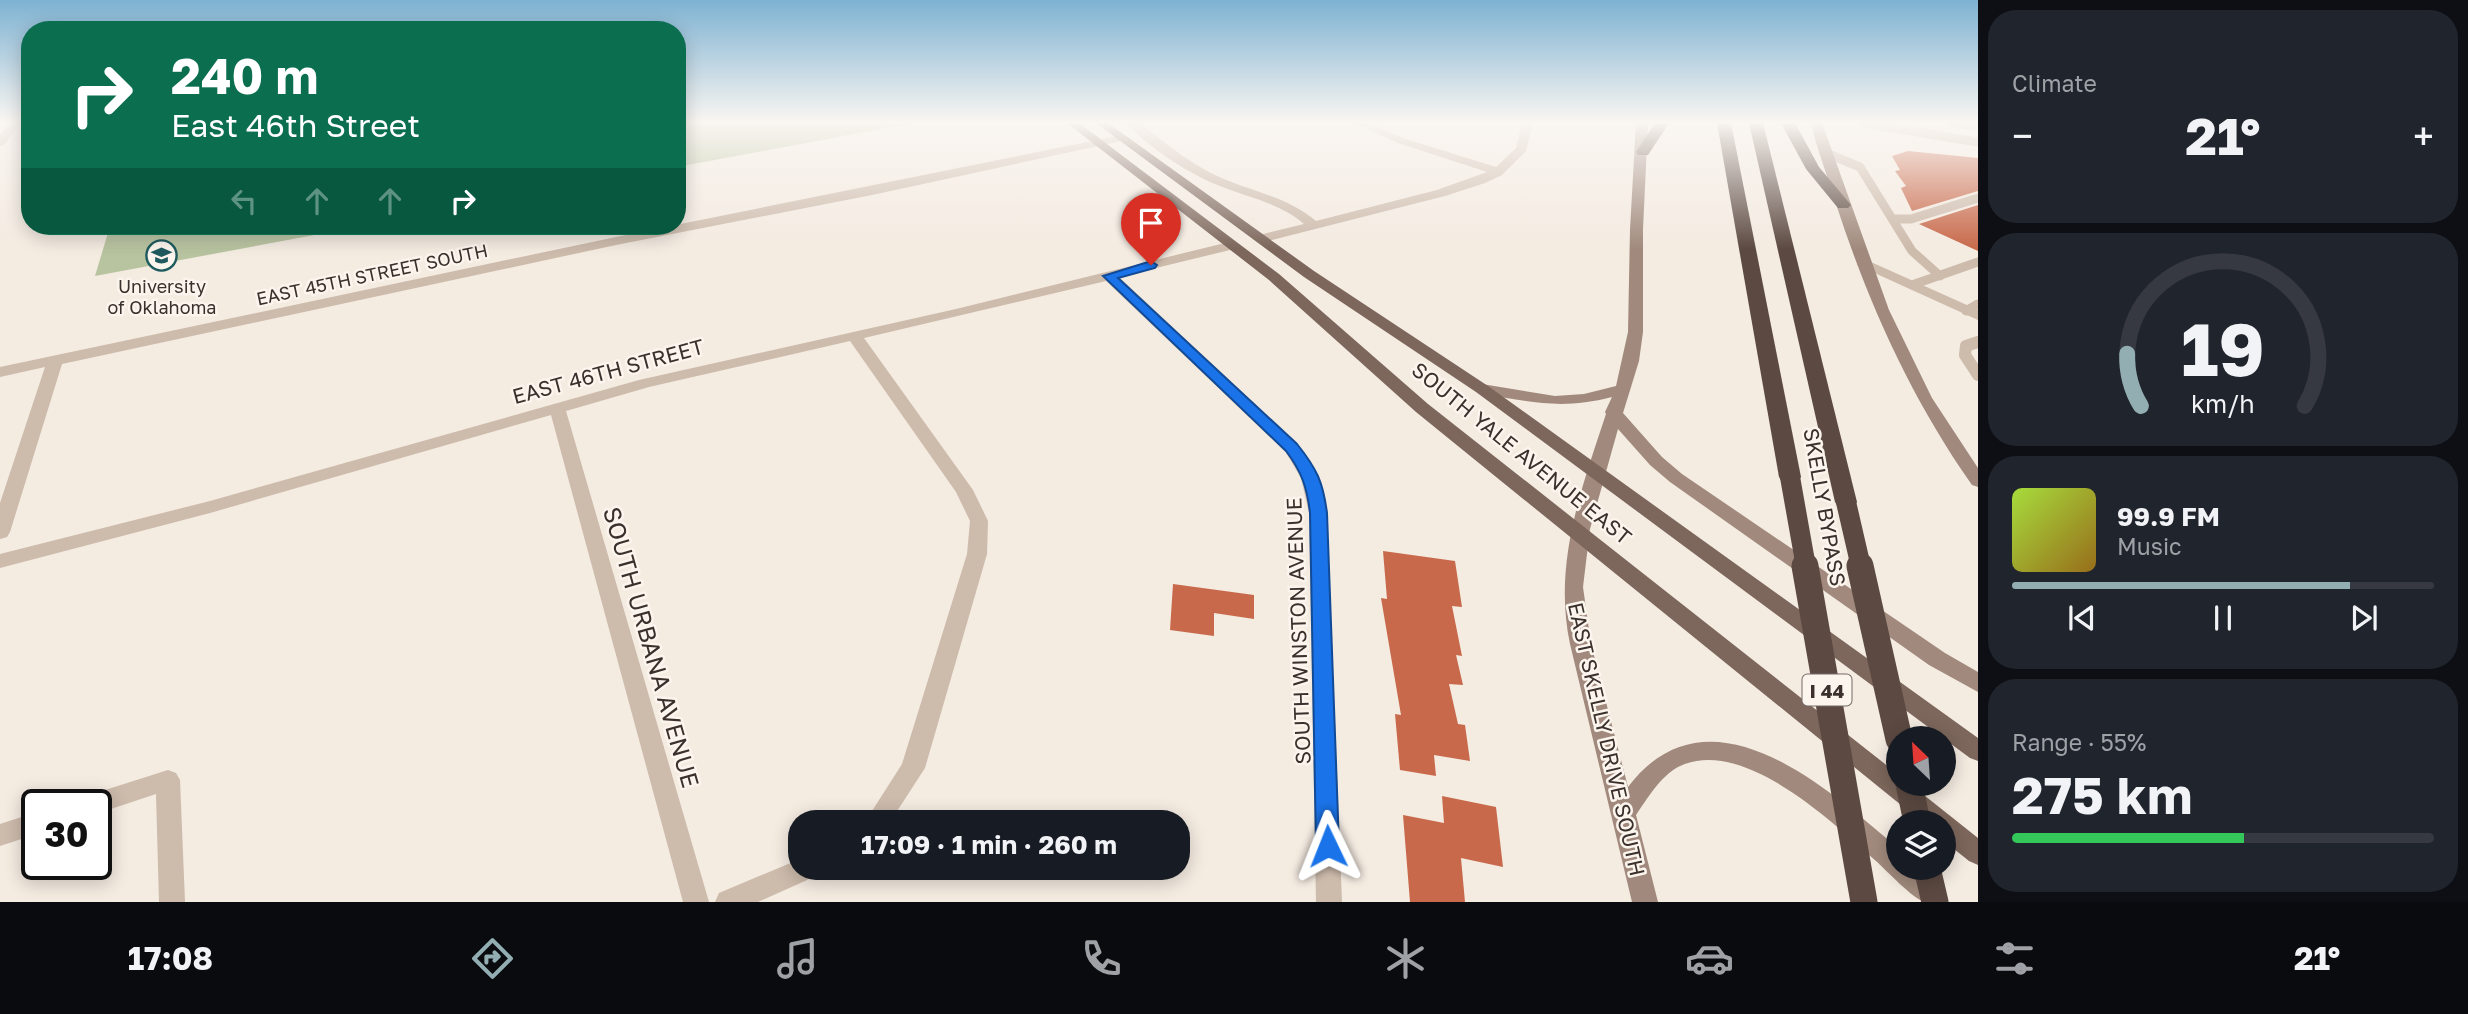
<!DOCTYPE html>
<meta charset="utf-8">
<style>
body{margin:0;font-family:"Golos Text",sans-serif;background:#20242c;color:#f1f3f6;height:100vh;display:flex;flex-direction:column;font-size:26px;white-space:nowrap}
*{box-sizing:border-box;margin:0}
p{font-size:23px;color:#9ea1a6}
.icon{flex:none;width:38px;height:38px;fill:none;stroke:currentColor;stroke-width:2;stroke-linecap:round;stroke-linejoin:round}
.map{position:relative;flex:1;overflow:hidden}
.side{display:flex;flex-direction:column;gap:10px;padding:10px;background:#0d0f14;width:490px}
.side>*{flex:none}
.top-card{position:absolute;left:21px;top:21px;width:665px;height:214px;border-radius:28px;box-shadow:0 4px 18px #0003;background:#0b6e4f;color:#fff;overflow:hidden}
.needle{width:46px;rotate:335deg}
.controls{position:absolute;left:1886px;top:726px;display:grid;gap:14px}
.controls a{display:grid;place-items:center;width:70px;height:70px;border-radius:50%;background:#171b24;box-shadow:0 4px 18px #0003;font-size:35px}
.speed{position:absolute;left:21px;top:789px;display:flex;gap:14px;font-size:35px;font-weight:700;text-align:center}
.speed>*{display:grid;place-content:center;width:91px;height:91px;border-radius:50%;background:#171b24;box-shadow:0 4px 18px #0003;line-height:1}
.speed .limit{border:4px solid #111;border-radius:10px;background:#fff;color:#111}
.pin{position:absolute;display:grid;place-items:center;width:60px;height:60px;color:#fff;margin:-72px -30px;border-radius:50% 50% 50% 0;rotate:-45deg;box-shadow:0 0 7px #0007}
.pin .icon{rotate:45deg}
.me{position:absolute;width:77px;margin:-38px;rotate:358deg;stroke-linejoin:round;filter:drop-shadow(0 0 5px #0008)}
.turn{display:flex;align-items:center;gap:24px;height:147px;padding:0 35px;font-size:32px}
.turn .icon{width:91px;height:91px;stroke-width:2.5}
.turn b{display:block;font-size:49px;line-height:60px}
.lanes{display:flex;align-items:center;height:66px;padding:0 35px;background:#0003;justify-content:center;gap:35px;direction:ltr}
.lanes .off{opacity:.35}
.big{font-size:52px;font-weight:700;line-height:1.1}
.side .widget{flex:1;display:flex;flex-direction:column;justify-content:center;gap:10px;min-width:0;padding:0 24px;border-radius:28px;background:#20242c}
.side .dial{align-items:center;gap:0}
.dial svg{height:182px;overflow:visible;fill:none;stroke:#363941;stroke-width:7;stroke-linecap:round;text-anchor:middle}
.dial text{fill:#f1f3f6;stroke:none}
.song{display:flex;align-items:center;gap:21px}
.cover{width:84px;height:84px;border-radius:10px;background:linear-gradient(135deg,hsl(80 70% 55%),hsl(40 70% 35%))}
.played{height:7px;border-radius:4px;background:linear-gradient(90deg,#92aeb2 80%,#363941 80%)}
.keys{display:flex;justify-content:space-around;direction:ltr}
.heat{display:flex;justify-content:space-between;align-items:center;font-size:38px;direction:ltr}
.charge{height:10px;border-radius:5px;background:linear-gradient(90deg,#34c759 55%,#363941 0)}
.trip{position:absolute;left:788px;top:810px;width:402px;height:70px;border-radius:28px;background:#171b24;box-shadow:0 4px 18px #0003;font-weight:700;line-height:70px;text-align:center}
.tabs{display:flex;height:112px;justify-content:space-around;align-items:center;background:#090b0e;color:#9ea1a6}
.tabs .icon{width:49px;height:49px}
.tabs .on{color:#92aeb2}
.tabs b{font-size:32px;color:#f1f3f6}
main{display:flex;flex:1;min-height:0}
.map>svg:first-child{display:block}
.green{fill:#b8c4a0}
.building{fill:#c8694b}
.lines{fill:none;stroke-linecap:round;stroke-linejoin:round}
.lane-far1{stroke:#cdbbac;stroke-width:9}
.lane{stroke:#cdbbac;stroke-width:12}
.street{fill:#cdbbac;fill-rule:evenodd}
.secondary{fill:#a18a7d;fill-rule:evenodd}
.primary{fill:#7d675c;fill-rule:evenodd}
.highway{fill:#5c4a42;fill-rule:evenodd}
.highway-bridge-far1{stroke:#5c4a42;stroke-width:20}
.highway-bridge{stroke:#5c4a42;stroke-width:27}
.route{fill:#1a73e8;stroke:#114b97;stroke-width:2}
.labels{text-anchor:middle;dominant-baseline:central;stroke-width:5;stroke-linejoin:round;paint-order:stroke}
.far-street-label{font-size:18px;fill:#3b302b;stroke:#fbf5ee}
.far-poi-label{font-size:18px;fill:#3b302b;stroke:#fbf5ee}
.shield{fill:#fbf5ee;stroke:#756b66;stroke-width:2}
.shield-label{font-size:19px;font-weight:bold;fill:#3b302b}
.street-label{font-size:21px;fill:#3b302b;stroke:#fbf5ee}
.near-street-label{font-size:24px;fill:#3b302b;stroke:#fbf5ee}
</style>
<main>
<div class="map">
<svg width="1978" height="902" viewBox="0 0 1978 902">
<rect width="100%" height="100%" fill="#f4ebe1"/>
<g class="green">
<path d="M677,123H913L677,167Z"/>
<path d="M110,226H363L95,276Z"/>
</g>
<g class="building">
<path d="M1908,151L1978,158V191L1912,211L1901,188L1906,186L1895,171L1900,170L1892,156Z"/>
<path d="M1978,205V251L1919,224Z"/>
<path d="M1383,551L1455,561L1462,607L1452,606L1462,656L1456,655L1463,685L1449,684L1458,724L1465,725L1470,761L1434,755L1436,776L1400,770L1395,714L1401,715L1381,598L1387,599Z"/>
<path d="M1173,584L1254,595V619L1214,613V636L1170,630Z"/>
<path d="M1442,796L1496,807L1503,867L1461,858L1465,902H1410L1403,815L1444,823Z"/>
</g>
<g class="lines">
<g class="lane-far1">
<path d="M1863,123L1978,142"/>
<path d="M1953,123L1978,126"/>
<path d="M1826,153L1860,167L1912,251L1940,276"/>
<path d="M1893,219H1911L1978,198"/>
<path d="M1912,285L1978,262"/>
<path d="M1966,311L1978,304"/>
</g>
<path class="lane" d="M1978,342L1966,346L1965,355L1978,375"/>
<g class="street">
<path d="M9,123H20L4,145L0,146V135Z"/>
<path d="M1126,123H1139C1162,140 1185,160 1211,173C1246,191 1286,195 1316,221L1437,190L1487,172L1398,143L1354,123H1368L1406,139L1496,167L1516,148L1522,123H1533L1526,151L1502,175L1485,183L1445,196L1260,243L1253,239L1255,236L1304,224C1279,202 1245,197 1215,184C1184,171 1149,147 1126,123Z"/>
<path d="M1122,135L1128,138L1126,140L872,195L616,245L62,364L10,532L7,537L0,539V503L45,367L0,377V367L616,237Z"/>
<path d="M1233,241L1240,245L1238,248L1119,277L1297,443L1319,478L1327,513L1342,902H1316L1309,513L1301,478L1285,451L1106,281L864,338L973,490L988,521L987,554L925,768L890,822H865L902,764L967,554L970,521L956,492L850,341L649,387L566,411L709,902H683L551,415L210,513L0,568V554L210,501L639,380L956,309Z"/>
<path d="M1862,258L1978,310V320L1857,265V259Z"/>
<path d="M168,770L176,773L180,780L185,902H159L156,794L96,814V805H80L83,797Z"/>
<path d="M37,812V834L0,846V824Z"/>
<path d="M800,859V868H820L816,876L758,902H715L719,893Z"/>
</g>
<g class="secondary">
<path d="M1636,123H1648L1643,229V332L1639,361L1623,413L1662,457L1682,474L1945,653L1978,672V692L1929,665L1670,482L1650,465L1618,429L1590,529L1583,587L1591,644L1628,787C1709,680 1827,788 1899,849V868C1920,868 1936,871 1946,893L1942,902C1937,902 1930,902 1925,902C1913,899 1887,871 1876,861C1832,822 1742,735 1678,767C1660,777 1647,799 1636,815L1658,902H1632L1570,644C1553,564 1581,490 1606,414L1605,412L1612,397C1562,410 1532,402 1482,394L1474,389L1482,384L1555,396L1584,394L1616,386L1628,332L1630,229Z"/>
<path d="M1811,123H1822L1889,310L1932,398L1978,468V487L1972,485C1911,398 1869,305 1836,204C1828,177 1817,150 1811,123Z"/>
</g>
<g class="primary">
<path d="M1067,123H1079L1279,274L1428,404L1899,775V784H1910L1978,838V865L1969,861L1944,841V822H1922L1416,412L1269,280Z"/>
<path d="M1096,123H1108L1314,271L1488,386L1978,738V761L1970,758L1476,392L1304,277Z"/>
</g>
<g class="highway">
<path d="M1655,123H1669L1648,155H1638L1636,152Z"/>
<path d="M1717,123H1731L1801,477L1798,482H1782L1779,477Z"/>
<path d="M1749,123H1763L1857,502L1854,507L1846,510L1838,507L1835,502Z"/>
<path d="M1781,123H1795L1819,167L1851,205L1848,208H1838L1806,169Z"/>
</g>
<g class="highway-bridge-far1">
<path d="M1790,477L1806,567"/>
<path d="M1846,502L1861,567"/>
</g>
<g class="highway-bridge">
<path d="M1805,566L1864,902"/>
<path d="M1860,566L1899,739"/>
<path d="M1909,784L1917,822"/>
<path d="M1927,868L1935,902"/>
</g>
</g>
<linearGradient id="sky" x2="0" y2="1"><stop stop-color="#7eb2d2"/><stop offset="0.49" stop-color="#faf6f2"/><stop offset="1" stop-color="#faf6f2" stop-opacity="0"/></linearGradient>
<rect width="1978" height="249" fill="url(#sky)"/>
<path class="route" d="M1151,261L1157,265L1155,268L1118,278L1297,444C1317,469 1323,482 1327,513L1339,846L1336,854L1328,857L1320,854L1316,846L1310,513C1307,488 1302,472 1286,451L1103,276Z"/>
<defs>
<symbol id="university-ring" viewBox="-11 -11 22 22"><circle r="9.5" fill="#fbf5ee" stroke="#1f5a5e" stroke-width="1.5"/><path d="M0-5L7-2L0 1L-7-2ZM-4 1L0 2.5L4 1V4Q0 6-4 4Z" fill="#1f5a5e"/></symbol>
</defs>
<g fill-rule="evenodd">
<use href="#university-ring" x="144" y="238" width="35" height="35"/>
</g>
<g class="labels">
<g class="far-street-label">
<text transform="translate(372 274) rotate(-12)">EAST 45TH STREET SOUTH</text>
</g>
<g class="far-poi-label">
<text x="162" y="286">University<tspan x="162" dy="21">of Oklahoma</tspan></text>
</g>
<rect class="shield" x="1802.5" y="674.5" width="49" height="31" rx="5"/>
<g class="shield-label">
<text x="1827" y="690">I 44</text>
</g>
<g class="street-label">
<text transform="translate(608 371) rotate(-15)">EAST 46TH STREET</text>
<text transform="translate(1522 453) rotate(39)">SOUTH YALE AVENUE EAST</text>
<text transform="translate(1825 507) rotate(80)">SKELLY BYPASS</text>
<text transform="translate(1298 631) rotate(-92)">SOUTH WINSTON AVENUE</text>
<text transform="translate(1607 739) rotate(77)">EAST SKELLY DRIVE SOUTH</text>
</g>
<g class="near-street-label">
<text transform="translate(652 647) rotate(74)">SOUTH URBANA AVENUE</text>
</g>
</g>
</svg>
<div class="controls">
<a><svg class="needle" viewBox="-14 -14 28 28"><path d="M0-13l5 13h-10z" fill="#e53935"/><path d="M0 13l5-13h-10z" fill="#9ea1a6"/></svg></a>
<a><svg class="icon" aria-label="layers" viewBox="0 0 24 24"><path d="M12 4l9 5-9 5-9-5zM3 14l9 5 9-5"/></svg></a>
</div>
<div class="speed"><div class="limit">30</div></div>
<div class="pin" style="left:1151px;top:265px;background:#d93025"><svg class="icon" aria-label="arrive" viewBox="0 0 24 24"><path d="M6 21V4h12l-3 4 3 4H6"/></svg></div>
<svg class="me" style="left:1328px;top:846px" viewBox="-20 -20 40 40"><path d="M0-17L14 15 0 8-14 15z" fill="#1a73e8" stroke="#fff" stroke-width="4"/></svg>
<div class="trip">17:09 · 1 min · 260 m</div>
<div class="top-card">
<div class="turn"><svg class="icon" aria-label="right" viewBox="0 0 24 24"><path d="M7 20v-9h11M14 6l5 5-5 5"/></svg><div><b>240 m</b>East 46th Street</div></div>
<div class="lanes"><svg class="icon off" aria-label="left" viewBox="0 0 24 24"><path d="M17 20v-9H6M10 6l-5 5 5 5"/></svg><svg class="icon off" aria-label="ahead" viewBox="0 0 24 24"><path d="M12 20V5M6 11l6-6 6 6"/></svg><svg class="icon off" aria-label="ahead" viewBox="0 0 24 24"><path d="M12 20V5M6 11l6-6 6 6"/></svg><svg class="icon" aria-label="right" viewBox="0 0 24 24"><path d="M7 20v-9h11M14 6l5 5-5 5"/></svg></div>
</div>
</div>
<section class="side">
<div class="widget"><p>Climate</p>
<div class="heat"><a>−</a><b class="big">21°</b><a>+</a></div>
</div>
<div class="widget dial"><svg viewBox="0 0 100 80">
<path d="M14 69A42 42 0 1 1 86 69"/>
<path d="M14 69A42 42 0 0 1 8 46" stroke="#92aeb2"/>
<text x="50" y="56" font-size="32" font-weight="700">19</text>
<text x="50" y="72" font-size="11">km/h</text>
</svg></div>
<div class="widget">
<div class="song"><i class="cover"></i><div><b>99.9 FM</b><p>Music</p></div></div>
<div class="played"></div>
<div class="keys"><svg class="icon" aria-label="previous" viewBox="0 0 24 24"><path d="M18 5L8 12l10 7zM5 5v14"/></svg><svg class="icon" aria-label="pause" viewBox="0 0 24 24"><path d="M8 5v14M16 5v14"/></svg><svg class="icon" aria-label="next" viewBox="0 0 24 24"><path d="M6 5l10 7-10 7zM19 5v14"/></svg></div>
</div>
<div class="widget"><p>Range · 55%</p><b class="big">275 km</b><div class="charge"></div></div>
</section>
</main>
<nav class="tabs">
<b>17:08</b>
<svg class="icon on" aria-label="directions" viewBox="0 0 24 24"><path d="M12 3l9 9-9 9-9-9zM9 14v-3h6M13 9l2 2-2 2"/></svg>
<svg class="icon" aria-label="music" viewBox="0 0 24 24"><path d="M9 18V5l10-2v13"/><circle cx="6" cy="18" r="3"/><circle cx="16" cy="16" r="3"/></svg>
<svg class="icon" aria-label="phone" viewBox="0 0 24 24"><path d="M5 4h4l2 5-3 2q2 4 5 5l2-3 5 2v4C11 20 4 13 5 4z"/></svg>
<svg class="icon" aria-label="climate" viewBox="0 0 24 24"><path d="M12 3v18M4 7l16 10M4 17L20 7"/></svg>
<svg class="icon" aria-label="car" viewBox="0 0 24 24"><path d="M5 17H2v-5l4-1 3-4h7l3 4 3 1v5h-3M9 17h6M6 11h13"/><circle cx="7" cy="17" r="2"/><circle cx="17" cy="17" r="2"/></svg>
<svg class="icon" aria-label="filters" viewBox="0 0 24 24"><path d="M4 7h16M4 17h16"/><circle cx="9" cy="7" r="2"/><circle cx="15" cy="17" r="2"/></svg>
<b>21°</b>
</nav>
